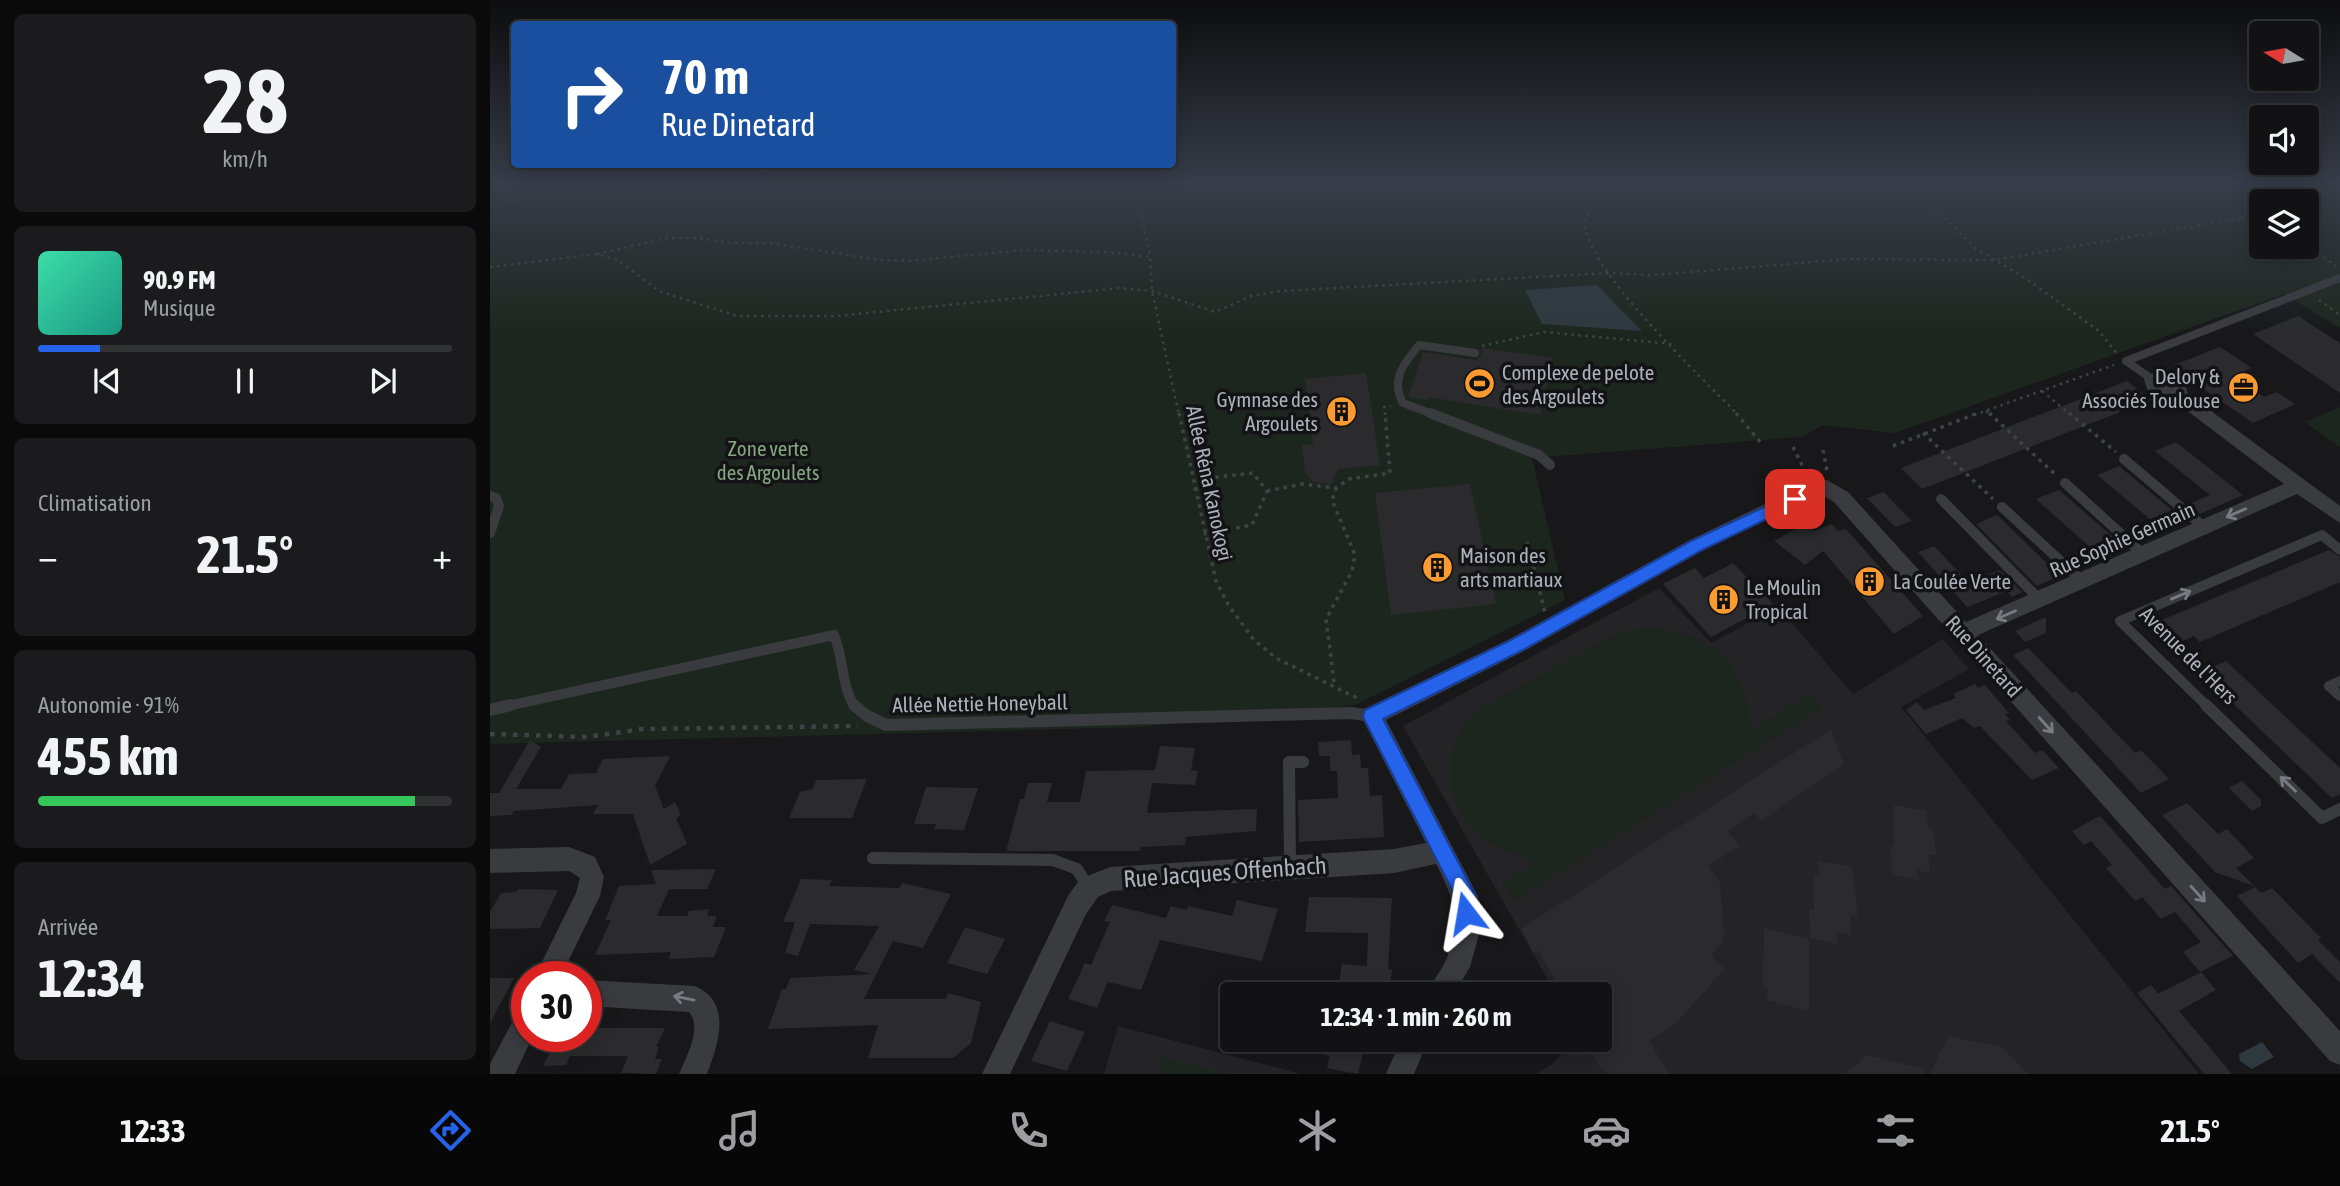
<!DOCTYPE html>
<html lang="fr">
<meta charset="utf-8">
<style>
body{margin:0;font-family:"Asap Condensed",sans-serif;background:#1b1b1d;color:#f1f3f6;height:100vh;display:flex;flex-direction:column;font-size:26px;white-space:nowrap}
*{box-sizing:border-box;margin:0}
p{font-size:23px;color:#9c9ea0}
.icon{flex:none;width:38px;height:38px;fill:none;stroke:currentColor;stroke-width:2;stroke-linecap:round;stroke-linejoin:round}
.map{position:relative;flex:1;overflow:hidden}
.sheet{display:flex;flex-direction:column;gap:14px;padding:14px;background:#0a0a0b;width:490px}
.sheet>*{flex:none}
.hud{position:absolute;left:21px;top:21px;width:665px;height:147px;border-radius:7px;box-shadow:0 4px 18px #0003,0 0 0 2px #313234;background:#1a4fa0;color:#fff;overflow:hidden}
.needle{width:46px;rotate:281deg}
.tools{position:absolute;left:1759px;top:21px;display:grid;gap:14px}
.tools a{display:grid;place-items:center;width:70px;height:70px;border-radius:7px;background:#121214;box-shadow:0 4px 18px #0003,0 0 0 2px #313234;font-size:35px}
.speed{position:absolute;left:21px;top:961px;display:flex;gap:14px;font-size:35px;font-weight:700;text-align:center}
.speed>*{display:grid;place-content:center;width:91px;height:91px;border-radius:50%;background:#121214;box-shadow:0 4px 18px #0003,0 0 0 2px #313234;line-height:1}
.speed .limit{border:10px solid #d22;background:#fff;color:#111}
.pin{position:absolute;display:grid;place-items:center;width:60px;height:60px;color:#fff;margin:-30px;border-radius:14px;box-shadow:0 4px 10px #0006}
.me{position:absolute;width:77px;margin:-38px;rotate:346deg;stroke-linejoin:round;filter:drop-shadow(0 0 5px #0008)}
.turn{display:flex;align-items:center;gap:24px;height:147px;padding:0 35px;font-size:32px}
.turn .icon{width:91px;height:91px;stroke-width:2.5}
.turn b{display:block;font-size:49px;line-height:60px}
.big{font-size:52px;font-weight:700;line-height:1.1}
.sheet .card{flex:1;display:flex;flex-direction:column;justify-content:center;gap:10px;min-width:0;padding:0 24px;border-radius:10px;background:#1b1b1d}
.sheet .dial{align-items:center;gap:0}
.dial b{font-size:91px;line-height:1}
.song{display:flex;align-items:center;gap:21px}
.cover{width:84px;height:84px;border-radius:10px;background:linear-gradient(135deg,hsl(160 70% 55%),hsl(170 70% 35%))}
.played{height:7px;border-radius:4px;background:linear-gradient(90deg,#2563eb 15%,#313234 15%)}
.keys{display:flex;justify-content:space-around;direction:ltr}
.heat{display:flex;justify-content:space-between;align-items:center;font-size:38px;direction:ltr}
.charge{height:10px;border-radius:5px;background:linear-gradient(90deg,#34c759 91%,#313234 0)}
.trip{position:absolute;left:730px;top:982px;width:392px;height:70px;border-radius:7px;background:#121214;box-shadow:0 4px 18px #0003,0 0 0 2px #313234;font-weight:700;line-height:70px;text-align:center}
.tab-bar{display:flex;height:112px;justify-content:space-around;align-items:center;background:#070708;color:#9c9ea0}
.tab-bar .icon{width:49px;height:49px}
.tab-bar .current{color:#2563eb}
.tab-bar b{font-size:32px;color:#f1f3f6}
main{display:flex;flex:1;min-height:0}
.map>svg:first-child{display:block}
.built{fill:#242427}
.green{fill:#1d261e;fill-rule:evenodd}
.water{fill:#2d393f}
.building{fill:#2b2b2e}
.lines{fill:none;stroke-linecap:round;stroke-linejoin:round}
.path-far2{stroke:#3f4246;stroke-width:2.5;stroke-dasharray:2.5 4.5;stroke-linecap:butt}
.path-far1{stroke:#3f4246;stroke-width:3.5;stroke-dasharray:3.5 5;stroke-linecap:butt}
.path{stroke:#3f4246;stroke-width:4.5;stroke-dasharray:4.5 7;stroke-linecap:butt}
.service-far2{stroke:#393b3f;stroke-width:8}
.service-far1{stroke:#393b3f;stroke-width:10}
.service{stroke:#393b3f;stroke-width:12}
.minor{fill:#393b3f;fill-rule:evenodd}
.oneway{stroke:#777c83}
.route{fill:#2563eb;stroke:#184099;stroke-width:2}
.labels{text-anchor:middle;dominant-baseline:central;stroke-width:7;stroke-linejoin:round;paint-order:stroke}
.poi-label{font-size:21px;fill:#aab1ba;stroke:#131315;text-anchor:start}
.park-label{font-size:21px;fill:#83a680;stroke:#131315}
.street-label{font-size:21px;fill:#aab1ba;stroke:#131315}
.near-street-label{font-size:24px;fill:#aab1ba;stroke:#131315}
</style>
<main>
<section class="sheet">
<div class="card dial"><b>28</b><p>km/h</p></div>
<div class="card">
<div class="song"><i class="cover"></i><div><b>90.9 FM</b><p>Musique</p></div></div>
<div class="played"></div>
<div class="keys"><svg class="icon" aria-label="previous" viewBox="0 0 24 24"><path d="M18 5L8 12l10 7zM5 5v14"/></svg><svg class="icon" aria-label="pause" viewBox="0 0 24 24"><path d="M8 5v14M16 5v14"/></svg><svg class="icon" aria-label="next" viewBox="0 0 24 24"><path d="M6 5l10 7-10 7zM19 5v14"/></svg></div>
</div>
<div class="card"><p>Climatisation</p>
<div class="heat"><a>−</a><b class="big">21.5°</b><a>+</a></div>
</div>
<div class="card"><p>Autonomie · 91%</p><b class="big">455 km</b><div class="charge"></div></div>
<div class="card"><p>Arrivée</p><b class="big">12:34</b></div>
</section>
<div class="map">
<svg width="1850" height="1074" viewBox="0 0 1850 1074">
<rect width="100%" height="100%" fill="#18181a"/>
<g class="built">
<path d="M1169,588L1221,643L1288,607L1363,694L1453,639L1479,669L1411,707L1709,1074H1046L1061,1065L1086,1040H1110V994H1066L913,726Z"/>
<path d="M628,1026L811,1074H614Z"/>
</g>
<g class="green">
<path d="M112,183H1850V328L1794,294L1405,433L1333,425L1311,437L1042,458L1075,600L865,705L649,727L0,744V187ZM1771,201H1816V247H1771Z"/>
<path d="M1850,407V447L1815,422Z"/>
<path d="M1169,628C1233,640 1254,668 1262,730L1319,693L1333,707L1024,901L1012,883L1046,862C1029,855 1012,851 997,840C949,806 948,745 991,708L1117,639L1138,630Z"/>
<path d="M673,1058L737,1074H667Z"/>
</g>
<g class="water">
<path d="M1107,285L1152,331L1052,324L1035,290Z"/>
<path d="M1772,1042L1784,1057L1762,1069L1750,1061L1749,1054Z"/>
</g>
<g class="building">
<path d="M1808,316L1850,343V393L1763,334Z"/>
<path d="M1730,347L1762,368L1744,376L1774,397L1787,392L1805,404L1763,423L1690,373L1693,372L1684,365Z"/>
<path d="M993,348L1063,358L1050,415L938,397L937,400L918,397L933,352L985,360L990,357Z"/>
<path d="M876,373L890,465L848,469L841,484L823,482L815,472L812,445L823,444L815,379Z"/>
<path d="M1637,381L1661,400L1432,489L1411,468Z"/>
<path d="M1686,442L1753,495L1710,514L1699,504L1720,495L1665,451Z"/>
<path d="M1629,466L1695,521L1649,541L1638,531L1661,520L1607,475Z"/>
<path d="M980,484L1006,604L901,615L885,493Z"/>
<path d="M1569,490L1623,537L1635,547L1588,567L1577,557L1600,547L1546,499Z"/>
<path d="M1394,492L1408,507L1422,521L1405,527L1377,498Z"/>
<path d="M1507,515L1559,565L1562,563L1573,574L1547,586L1486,524Z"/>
<path d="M1316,523L1324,531L1342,524L1348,531L1356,529L1433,616L1404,634L1333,551L1315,565L1284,541Z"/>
<path d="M1444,546L1478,582L1510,570L1532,592L1522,597L1517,591L1477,607L1428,552Z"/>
<path d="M1839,550L1850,557V582L1710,642L1704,636L1684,645L1662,624Z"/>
<path d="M1243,563L1283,604L1221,637L1173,584L1205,568L1214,578Z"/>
<path d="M1556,617V633L1535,642L1525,631Z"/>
<path d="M1538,648L1582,693L1586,691L1645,753L1651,750L1679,779L1651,793L1523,655Z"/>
<path d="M1736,661L1850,768V794L1842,798L1710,672Z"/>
<path d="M1485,684L1488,688L1495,685L1519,713L1515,714L1520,720L1516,721L1545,753L1552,750L1569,768L1542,780L1490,726L1484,728L1472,718L1436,734L1416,710L1427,702L1434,710L1466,698L1463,694Z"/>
<path d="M1341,729L1354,764L1271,821L1264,813L1237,831L1250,846L1218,866L1230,883L1234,936L1233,942L1221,955L1235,969L1184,1025L1159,1040L1179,1074H1117L1113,1067L1110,1068L1094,1040H1110V994H1073L1048,950L1044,953L1031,929Z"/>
<path d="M40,740L51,747L26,789H71L79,774L106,773L113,759L180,756L165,786L174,809L185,802L191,815L186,818L197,844L160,865L143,814H103L108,805L24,811L21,815L0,816V793H9Z"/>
<path d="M861,740L862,755L870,754L871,768H878L880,796L892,795L894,837L809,842L808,800L848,798L847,771H840V756H829L828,742Z"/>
<path d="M670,746L705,748L701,770L708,771L705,785L662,783L657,813L767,809L766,831L696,837L695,845L651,847L650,851H516L530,799H534L538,783H562L557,802H590L596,771L665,770Z"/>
<path d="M377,779L362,818H299L310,792L323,789L326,780Z"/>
<path d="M1752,781L1771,800V806L1762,811L1739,788Z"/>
<path d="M436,787L488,788L474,830L444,829L446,824H424Z"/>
<path d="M1697,803L1728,834L1737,829L1764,858L1746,868L1764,886L1725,872L1672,815Z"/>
<path d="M1404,805L1436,811L1438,828L1443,829L1446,855L1438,854L1440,873L1427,870L1429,880L1403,875L1400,846L1404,847Z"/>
<path d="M1610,816L1675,889L1681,886L1743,956L1710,972L1693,952L1711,942L1685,912L1671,919L1652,897L1645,901L1616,868L1622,865L1601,841L1594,845L1582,831Z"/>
<path d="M1328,861L1362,867L1368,918L1360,916L1361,935L1347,932L1348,944L1320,938L1319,909L1324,910V874L1329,875Z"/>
<path d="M226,869L217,889H179L167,916H197L199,911L219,909L217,916H227L223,927H236L224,957L179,959L181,952L105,955L121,920H115L129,886L166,884L161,870Z"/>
<path d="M311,879L342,880L339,886L409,888L412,883L461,894L433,948L403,941L374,999H456L458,993L491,1002L481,1043L463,1058H378L388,1025L278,1029L292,989H296L300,978L382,974L364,970L389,926L320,924L308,956L295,953L305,922H293Z"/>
<path d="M1765,887L1771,893L1782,888L1831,938L1828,940L1850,962V983L1822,954L1808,963L1747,896Z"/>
<path d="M28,889L68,890L50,928L0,929V912L11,893L26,892Z"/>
<path d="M819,897L902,898L898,969L902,970L898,994H847L852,964L877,966L878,933L815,932Z"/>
<path d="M747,900L788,909L772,961L670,940L651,990L618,982L607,1008L578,999L595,963L601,965L620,922L614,921L622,905L676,918L681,906L697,910L698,906L742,916Z"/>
<path d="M475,927L515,939L497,974L457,963Z"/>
<path d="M1274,928L1319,939V1011L1277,1000L1278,989L1273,987Z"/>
<path d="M1711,972L1726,990L1689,1011L1742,1074H1714L1647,993L1661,985L1668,994Z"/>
<path d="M0,978H24L0,1023Z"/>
<path d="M560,1021L595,1032L577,1071L541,1061Z"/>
<path d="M96,1028H175L166,1047H169L165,1059H172L166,1074L131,1073L138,1056H80L76,1065L53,1066L68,1036H96Z"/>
<path d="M1458,1036L1512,1047L1538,1074H1440Z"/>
<path d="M836,1040H876L868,1074L837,1068L840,1056L832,1054Z"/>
<path d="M1377,1055L1434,1069L1433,1074H1355Z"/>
</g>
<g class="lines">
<g class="path-far2">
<path d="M645,183L660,257L662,291L689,415"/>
<path d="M709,183H912"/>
<path d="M1117,183L1095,219C1089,264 1215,380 1248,415"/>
<path d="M1420,183L1485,248L1535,278L1609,331L1628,355"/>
<path d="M0,193L148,186L398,183"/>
<path d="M0,203L103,196L593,189L639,183"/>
<path d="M1751,218L1771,222"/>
<path d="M1816,245L1846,266"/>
<path d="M107,254L178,238H209L242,243H280L391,260L418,261L534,250L617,252L660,257"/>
<path d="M0,267L106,254L128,260L169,291L247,316H346L630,288L662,291L725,312L761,296L791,291L1119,273L1163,275L1360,259L1505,260L1751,218L1756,211L1758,183"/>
<path d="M1829,300L1850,315"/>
<path d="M992,346L1054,332L1182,344"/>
<path d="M1552,391L1581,415"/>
<path d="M1496,411L1501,415"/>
<path d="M895,415L894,407L901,406"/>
<path d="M1484,415L1624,365"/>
</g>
<g class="path-far1">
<path d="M689,413L726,581L739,606L764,640L786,658L867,698"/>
<path d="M1246,413L1271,443"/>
<path d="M1499,413L1567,476"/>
<path d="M1579,413L1626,452"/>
<path d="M1433,433L1503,499"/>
<path d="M1403,446L1488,413"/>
<path d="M1303,447L1317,475"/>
<path d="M1333,450L1337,471"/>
<path d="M704,490L719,478L763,473L777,491L762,525L714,534"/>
<path d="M777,491L813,484L846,488L859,479L900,473L895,413"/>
<path d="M1037,542L1055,612"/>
<path d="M844,682L836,619L862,571L865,555L842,500L846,488"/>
</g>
<path class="path" d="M0,734L97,737L153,729L368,726"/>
<g class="service-far2">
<path d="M1662,379L1636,361L1850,278"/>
<path d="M945,415L913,403C900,380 914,363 929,345L985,353"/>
</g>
<g class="service-far1">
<path d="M940,413L1049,455L1060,465"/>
<path d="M1634,459L1714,527"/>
<path d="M1575,483L1653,554"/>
<path d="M0,496L6,498L9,506L0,533"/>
<path d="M1451,499L1550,600"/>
<path d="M1512,507L1592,581"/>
<path d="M1850,681L1839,686L1850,696"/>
<path d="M13,707L344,635C354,659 351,686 365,707"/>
<path d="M1718,707L1630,621L1832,535L1850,550"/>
</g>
<g class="service">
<path d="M364,705L377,716L396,725L861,713L882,716"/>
<path d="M1716,705L1832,818L1850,809"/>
<path d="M0,710L21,705"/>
<path d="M383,858L563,860L587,869L598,887"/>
<path d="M800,867L799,762H813"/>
</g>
<g class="minor">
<path d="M1673,371L1693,379L1698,394L1850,506V523L1807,494L1488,635L1850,1031V1065L1840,1061L1344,502L1330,494L1214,550L1032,652L896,720L988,896L990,931L980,967L964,994H936C941,982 951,972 956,960C973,923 964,898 946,864L904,873L621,891L608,897L596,914L520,1074H492L578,896L590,879L620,867L904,849L936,843L871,716L874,709L1018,640L1200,540L1321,482L1337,480L1358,492L1476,622L1794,484L1683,400L1672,399L1658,392L1654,379L1656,375Z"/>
<path d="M79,847L105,857L114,877L110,896L71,976H45L86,893L90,878L79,871L0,873V849Z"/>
<path d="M96,980L205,986C243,1002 228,1045 217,1074H189C196,1057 213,1028 199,1012L96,1006Z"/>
<path d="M37,1007V1036H43L25,1074H0V1064L28,1011Z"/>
<path d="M911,1040H938L924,1074H896Z"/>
</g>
</g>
<defs><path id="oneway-shaft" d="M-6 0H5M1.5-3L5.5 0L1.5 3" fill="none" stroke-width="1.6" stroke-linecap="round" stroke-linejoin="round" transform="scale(1.75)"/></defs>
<g class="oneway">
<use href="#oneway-shaft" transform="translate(1746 513) rotate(156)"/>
<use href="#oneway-shaft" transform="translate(1691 595) rotate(-23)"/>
<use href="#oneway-shaft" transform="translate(1516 615) rotate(156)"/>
<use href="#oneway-shaft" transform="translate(1556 725) rotate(48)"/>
<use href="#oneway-shaft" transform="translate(1798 784) rotate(-136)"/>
<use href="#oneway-shaft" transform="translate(1708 894) rotate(48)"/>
<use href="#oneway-shaft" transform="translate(194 998) rotate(-169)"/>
</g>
<linearGradient id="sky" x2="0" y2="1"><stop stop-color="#0d0d0e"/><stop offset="0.55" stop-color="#373d49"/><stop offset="1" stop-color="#373d49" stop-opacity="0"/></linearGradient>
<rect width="1850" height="333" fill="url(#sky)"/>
<path class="route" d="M1305,493L1312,499L1310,503L1212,550L1031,651L893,719L986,896L984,921L976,924L969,921L966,897L875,721L873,716L875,710L1019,641L1201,541Z"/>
<defs>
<symbol id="stadium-disc" viewBox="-11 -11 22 22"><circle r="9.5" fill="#fa9a30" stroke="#131315"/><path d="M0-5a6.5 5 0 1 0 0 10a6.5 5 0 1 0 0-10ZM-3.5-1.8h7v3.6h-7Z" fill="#111"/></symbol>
<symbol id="office-disc" viewBox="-11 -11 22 22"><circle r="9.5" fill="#fa9a30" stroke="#131315"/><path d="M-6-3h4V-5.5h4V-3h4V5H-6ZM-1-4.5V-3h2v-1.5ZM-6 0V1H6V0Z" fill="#111"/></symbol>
<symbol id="building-disc" viewBox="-11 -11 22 22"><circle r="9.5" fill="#fa9a30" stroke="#131315"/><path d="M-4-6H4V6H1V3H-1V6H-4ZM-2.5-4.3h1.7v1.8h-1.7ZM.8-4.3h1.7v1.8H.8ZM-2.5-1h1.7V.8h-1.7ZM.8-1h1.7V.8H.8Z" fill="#111"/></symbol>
</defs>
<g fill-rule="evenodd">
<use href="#stadium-disc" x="972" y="366" width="35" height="35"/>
<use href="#office-disc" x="1736" y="370" width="35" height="35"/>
<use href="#building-disc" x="834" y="394" width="35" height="35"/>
<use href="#building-disc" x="930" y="550" width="35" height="35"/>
<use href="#building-disc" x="1362" y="564" width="35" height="35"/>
<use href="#building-disc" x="1216" y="582" width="35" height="35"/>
</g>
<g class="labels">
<g class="poi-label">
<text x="1012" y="372">Complexe de pelote<tspan x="1012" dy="24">des Argoulets</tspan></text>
<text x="1730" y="376" text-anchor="end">Delory &amp;<tspan x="1730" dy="24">Associés Toulouse</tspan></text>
<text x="828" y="399" text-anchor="end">Gymnase des<tspan x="828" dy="24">Argoulets</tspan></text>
<text x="970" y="555">Maison des<tspan x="970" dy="24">arts martiaux</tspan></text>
<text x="1403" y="581">La Coulée Verte</text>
<text x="1256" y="587">Le Moulin<tspan x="1256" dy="24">Tropical</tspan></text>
</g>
<g class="park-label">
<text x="278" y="448">Zone verte<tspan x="278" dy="24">des Argoulets</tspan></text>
</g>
<g class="street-label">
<text transform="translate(720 483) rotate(78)">Allée Réna Kanokogi</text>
<text transform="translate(1632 539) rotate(-24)">Rue Sophie Germain</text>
<text transform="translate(1699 655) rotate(45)">Avenue de l'Hers</text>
<text transform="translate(1494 656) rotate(48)">Rue Dinetard</text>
<text transform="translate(490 703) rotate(-1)">Allée Nettie Honeyball</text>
</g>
<g class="near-street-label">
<text transform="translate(735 872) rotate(-4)">Rue Jacques Offenbach</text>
</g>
</g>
</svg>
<div class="tools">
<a><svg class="needle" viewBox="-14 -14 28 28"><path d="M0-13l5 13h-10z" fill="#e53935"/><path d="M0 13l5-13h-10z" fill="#9c9ea0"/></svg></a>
<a><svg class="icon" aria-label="sound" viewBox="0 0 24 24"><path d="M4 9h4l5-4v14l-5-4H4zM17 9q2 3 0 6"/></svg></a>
<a><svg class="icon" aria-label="layers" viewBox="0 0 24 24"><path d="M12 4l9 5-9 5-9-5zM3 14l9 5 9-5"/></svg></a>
</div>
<div class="speed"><div class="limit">30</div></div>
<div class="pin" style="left:1305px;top:499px;background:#d93025"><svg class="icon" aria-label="arrive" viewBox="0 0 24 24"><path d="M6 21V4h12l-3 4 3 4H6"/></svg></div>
<svg class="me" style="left:976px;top:913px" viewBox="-20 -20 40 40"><path d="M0-17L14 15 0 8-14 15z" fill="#2563eb" stroke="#fff" stroke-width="4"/></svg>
<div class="trip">12:34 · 1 min · 260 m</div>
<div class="hud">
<div class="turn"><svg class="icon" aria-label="right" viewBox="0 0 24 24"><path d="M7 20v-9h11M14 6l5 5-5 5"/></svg><div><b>70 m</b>Rue Dinetard</div></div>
</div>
</div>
</main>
<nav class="tab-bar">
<b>12:33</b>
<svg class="icon current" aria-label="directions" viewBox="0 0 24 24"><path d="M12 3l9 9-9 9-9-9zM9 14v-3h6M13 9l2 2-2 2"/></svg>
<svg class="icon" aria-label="music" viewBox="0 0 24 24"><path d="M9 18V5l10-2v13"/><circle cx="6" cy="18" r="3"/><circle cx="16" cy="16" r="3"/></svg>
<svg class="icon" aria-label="phone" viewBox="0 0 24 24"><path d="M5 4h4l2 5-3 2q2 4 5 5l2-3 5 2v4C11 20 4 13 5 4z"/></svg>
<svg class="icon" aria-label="climate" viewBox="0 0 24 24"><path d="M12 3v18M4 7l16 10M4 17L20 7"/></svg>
<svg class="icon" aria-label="car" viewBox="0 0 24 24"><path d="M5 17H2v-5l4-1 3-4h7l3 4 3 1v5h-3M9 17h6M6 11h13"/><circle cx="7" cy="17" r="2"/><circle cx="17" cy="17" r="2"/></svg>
<svg class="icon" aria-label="filters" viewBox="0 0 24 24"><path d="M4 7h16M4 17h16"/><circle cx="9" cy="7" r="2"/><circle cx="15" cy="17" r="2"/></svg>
<b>21.5°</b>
</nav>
